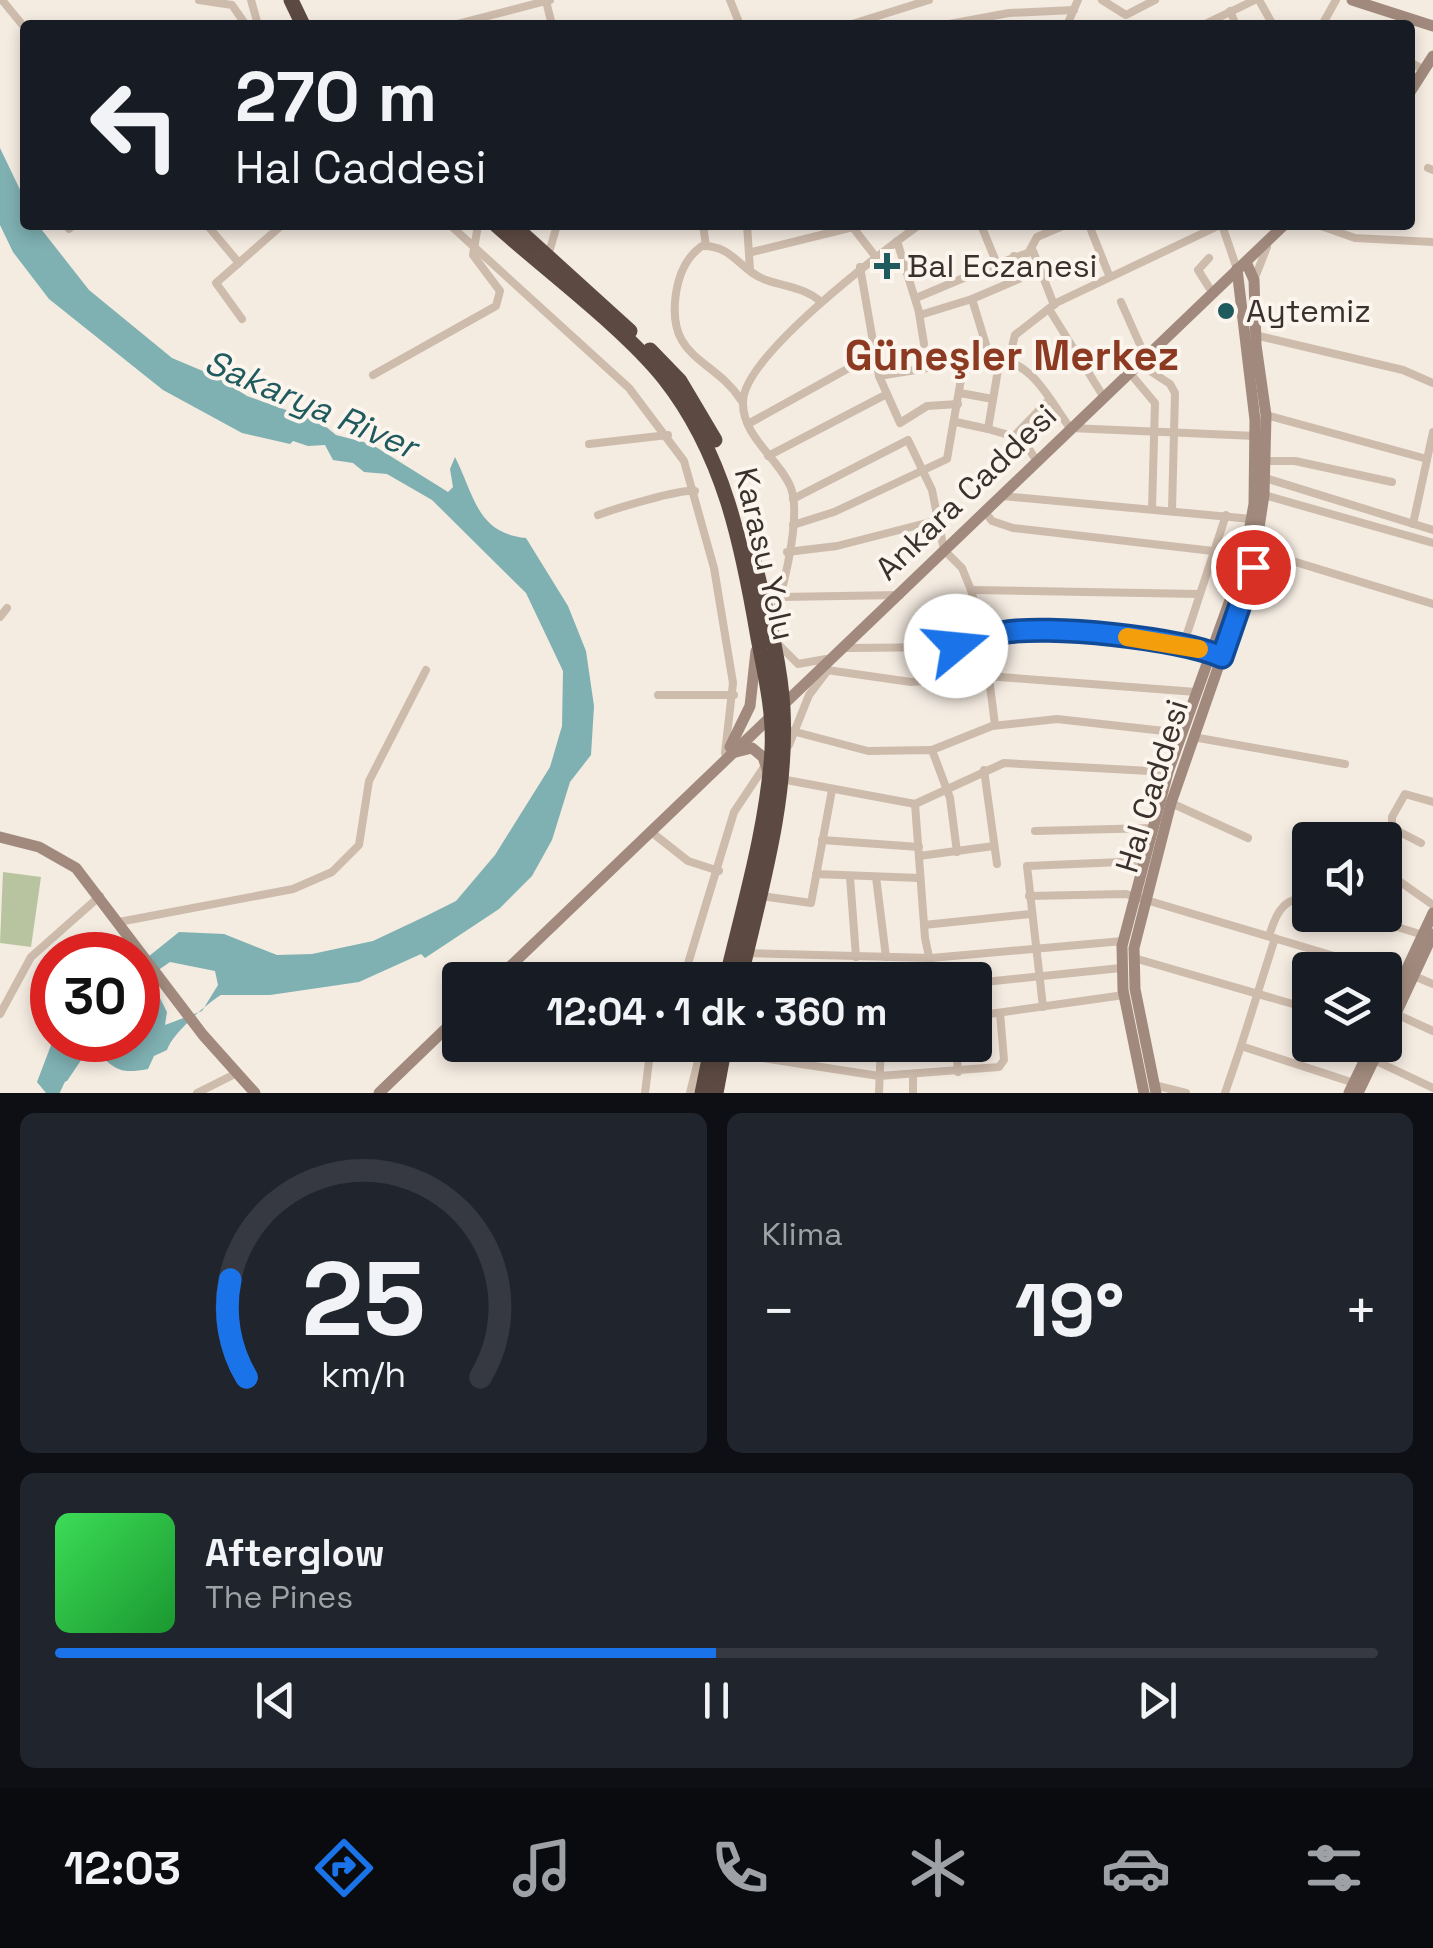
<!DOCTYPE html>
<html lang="tr">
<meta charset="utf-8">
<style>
body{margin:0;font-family:"Space Grotesk",sans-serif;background:#20242c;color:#f1f3f6;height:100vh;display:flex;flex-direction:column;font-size:38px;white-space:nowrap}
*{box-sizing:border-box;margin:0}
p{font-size:32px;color:#9ea1a6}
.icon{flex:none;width:55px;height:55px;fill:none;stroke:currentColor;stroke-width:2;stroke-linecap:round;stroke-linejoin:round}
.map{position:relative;height:1093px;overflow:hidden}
.drawer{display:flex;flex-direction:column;gap:20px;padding:20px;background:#0d0f14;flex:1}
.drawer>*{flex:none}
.guide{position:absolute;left:20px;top:20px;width:1395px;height:210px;border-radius:10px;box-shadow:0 5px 15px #0003;background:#171b24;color:#f1f3f6;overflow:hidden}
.fabs{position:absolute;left:1292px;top:822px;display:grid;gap:20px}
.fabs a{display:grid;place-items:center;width:110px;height:110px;border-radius:10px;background:#171b24;box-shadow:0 5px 15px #0003;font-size:50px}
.speed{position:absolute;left:30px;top:932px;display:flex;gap:20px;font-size:50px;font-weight:700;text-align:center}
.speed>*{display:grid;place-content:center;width:130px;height:130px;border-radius:50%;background:#171b24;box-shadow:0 5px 15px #0003;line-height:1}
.speed .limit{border:15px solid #d22;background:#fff;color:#111}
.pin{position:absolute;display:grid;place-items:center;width:85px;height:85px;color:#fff;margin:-42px;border:5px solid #fff;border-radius:50%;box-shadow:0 2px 10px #0007}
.me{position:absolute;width:110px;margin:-55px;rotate:73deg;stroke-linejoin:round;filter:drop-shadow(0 0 8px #0008)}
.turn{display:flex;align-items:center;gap:35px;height:210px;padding:0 50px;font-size:45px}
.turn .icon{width:130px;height:130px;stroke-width:2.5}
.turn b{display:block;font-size:70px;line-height:85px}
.big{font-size:75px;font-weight:700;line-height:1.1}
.drawer .card{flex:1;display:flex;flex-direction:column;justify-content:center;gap:15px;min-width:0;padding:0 35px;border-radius:15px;background:#20242c}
.drawer .dial{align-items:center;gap:0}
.dial svg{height:260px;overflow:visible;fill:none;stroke:#363941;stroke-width:7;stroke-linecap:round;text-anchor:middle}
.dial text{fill:#f1f3f6;stroke:none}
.song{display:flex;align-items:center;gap:30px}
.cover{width:120px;height:120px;border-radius:15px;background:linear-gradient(135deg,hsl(130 70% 55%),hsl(130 70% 35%))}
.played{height:10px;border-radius:5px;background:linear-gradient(90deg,#1a73e8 50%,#363941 50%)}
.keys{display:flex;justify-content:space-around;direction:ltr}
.heat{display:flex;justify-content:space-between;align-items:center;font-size:55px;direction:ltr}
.drawer .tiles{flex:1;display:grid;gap:20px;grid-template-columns:1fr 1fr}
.card:last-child{grid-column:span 2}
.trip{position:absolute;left:442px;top:962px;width:550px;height:100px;border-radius:10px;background:#171b24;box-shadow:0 5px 15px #0003;font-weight:700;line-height:100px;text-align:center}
.dock{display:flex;height:160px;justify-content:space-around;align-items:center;background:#090b0e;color:#9ea1a6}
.dock .icon{width:70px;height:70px}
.dock .selected{color:#1a73e8}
.dock b{font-size:45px;color:#f1f3f6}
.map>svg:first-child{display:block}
.green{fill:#b8c4a0}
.water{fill:#7fb0b2;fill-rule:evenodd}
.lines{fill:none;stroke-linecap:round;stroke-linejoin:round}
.river{stroke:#7fb0b2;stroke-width:12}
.street{stroke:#cdbbac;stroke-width:8}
.secondary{stroke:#a18a7d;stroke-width:11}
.highway{stroke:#5c4a42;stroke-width:15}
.route-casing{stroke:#114b97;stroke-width:25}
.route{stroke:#1a73e8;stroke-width:18}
.slow{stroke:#f59e0b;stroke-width:18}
.poi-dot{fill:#1f5a5e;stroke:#fbf5ee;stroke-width:4}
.labels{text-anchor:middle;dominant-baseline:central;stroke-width:8;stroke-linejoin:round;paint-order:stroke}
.poi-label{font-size:32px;fill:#3b302b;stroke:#fbf5ee;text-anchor:start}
.street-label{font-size:32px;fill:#3b302b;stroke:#fbf5ee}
.water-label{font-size:35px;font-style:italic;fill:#1f5a5e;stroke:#fbf5ee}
.district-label{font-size:42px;font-weight:bold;fill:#8c3b22;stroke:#fbf5ee}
</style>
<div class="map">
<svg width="1433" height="1093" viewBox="0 0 1433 1093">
<rect width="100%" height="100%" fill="#f4ebe1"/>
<path class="green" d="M3,872L41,877L31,947L0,943Z"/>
<path class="water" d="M0,148L25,200V225H38L89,290L172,358L217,377L247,396L320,422L336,435L371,444L448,492L453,487L450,469L455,457C475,497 477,533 526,538L568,606L586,651L594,706L591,755L570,782L552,840L532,876L499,909L425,958L421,954L359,982L270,995H221C206,1004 172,1034 167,1050L154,1056L148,1069C121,1074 116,1071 95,1050H88L67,1081L56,1084L57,1093H46L37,1082L53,1040H138V965L179,932L224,934L277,955L312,954L373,941L426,916L456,901L495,855L550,767L562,726L563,671L526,593L432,500L387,474L364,472L353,463L333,460L325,445L308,446L293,441L290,444L242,433L163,390L49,299L13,252L0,225ZM170,962L215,971L218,985L202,1011L165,1025L167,1012L160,998L141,992L144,980Z"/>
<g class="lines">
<path class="river" d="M53,1093L78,1040"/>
<g class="street">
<path d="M2,0L25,28"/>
<path d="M199,0L232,5L246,25"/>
<path d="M251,0L258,25"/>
<path d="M730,0L740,25"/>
<path d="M1102,0L1126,15L1155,0"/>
<path d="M1259,0L1273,25"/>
<path d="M546,1L552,25"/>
<path d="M1230,11L1236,25"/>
<path d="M453,25L550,0"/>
<path d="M849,25L929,0"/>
<path d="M944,25L1009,13L1074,10"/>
<path d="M1067,25L1078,0"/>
<path d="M1203,25L1255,0"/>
<path d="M1322,25L1336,0"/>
<path d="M1410,62L1424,70"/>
<path d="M1428,168L1433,170"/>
<path d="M207,225L239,263"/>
<path d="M450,225L629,388L684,461L714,568L733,683L725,753"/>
<path d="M703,225L706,246"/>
<path d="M747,225L750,269"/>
<path d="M851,225L875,256"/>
<path d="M981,225L997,264L1033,251L1054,305"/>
<path d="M1089,225L1109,275"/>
<path d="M1222,225L1237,269"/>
<path d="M1318,225L1355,238L1433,242"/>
<path d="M69,229L74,225"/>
<path d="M897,241L920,315L972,299L990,358L964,362"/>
<path d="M1030,250L1037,237L1065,225"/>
<path d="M752,252L853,227"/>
<path d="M548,256L557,225"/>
<path d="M1209,258L1198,270L1212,292"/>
<path d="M1254,280L1267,247"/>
<path d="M916,298L997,264"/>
<path d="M972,299L1019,279L1014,256"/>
<path d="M1121,302L1145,356"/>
<path d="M1049,309L1103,396"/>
<path d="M919,313L924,344"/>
<path d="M242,319L216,283L282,225"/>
<path d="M1255,335L1403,370L1433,383"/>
<path d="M990,358C1032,359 1048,398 1070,428L1256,436"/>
<path d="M1009,359L1015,335L1056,303L1220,225"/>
<path d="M1138,363L1170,384L1175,393L1172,510"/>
<path d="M1129,372L1155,403L1152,509"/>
<path d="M373,375L496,306L500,291L473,255L478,225"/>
<path d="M879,376L900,423L927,406L958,404"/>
<path d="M960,393L993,399"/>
<path d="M741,400C713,357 666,360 676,293C679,274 686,257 702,246C733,245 740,271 766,280C786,287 803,287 820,301"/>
<path d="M1266,415L1427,459"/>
<path d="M956,422L988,429L1000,358"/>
<path d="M748,424L876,353"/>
<path d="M988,429L1023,439L1037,462"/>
<path d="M1015,435L1049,400"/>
<path d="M589,444L668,435"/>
<path d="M768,456L887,394"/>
<path d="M1266,461H1295L1392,482"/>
<path d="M1265,478L1433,530"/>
<path d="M1264,495L1433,543"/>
<path d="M1002,496L1252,519"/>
<path d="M793,499L908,440L932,490L944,550L962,568L971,590L984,638L995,725"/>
<path d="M985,512L992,521L1013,528L1213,551"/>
<path d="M598,515C617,508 680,489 695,491"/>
<path d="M1413,524L1433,432"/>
<path d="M793,525L834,512L947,459L964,362L879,376L860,267"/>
<path d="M1256,550L1433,604"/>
<path d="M787,552L837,546L938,520"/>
<path d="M971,590L1199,594"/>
<path d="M781,597L900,595"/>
<path d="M0,617L7,608"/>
<path d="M773,623C782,591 802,519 791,488C779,458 742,437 743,402C743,356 882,252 919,225"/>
<path d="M779,645L798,664L826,659"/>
<path d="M1183,646L1226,515"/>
<path d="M846,648L956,647L1002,632H1029L1147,638L1212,652"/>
<path d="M827,670L911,682L987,676L1196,692"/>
<path d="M658,695H734"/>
<path d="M792,731L868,751L932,750L950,798L957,852"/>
<path d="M1193,737L1345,764"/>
<path d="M789,745L809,695L828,670"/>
<path d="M932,750L992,726L1057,719L1182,733"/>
<path d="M984,770L997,864"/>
<path d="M781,779L915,804"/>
<path d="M1171,803L1248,838"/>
<path d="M650,831L688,861L719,871"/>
<path d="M1035,831L1153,828"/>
<path d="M822,840L919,847"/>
<path d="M1421,843L1392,828V817L1405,794L1433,802"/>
<path d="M919,856L994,846"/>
<path d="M816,874L919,878"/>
<path d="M1389,874L1433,905"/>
<path d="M850,877L856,957"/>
<path d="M876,877L886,957"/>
<path d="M761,896L811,903L832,790"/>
<path d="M1029,896L1126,894L1381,970"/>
<path d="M1359,915L1423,935"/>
<path d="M119,922L293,889L332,872L359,845L369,781L426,670"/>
<path d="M924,925L1031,914"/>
<path d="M1269,936C1275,918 1280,901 1301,898"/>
<path d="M1275,938L1241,1046L1354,1083"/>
<path d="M746,953L931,958L1123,941"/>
<path d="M1134,958L1310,1009"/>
<path d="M514,962L526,968L578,972"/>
<path d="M688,969L726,979"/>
<path d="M1385,971L1402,976"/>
<path d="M631,974L667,980"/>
<path d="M1414,976L1433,984"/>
<path d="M683,980L734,812L766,764"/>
<path d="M934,980L925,938L915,804L1004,763L1168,772"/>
<path d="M975,983L1121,968"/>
<path d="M1043,1007L1027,866L1145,861"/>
<path d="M0,1014L31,957L100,896"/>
<path d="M1396,1014L1433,1031"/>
<path d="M975,1016L1124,995"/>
<path d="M956,1045L958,1072"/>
<path d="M724,1052L879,1076L999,1067L1004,1060L1000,1013"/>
<path d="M1374,1060L1433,1088"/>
<path d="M913,1074V1093"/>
<path d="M1154,1085L1186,1093"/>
<path d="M197,1093L235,1074"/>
<path d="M645,1093L651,1045"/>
<path d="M690,1093L702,1045"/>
<path d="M879,1093L881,1045"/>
<path d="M1225,1093L1241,1046"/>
</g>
<g class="secondary">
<path d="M1352,0L1433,26"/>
<path d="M1410,92L1433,56"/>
<path d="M730,747L750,706L756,651"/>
<path d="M736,752L752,748L763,757L768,772"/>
<path d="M0,837L39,847L76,868L203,1035L255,1093"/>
<path d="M496,980L1284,225"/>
<path d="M1385,1015L1433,913"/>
<path d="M1385,1037L1433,934"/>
<path d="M379,1093L460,1015"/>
<path d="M1144,1093L1123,990L1122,946L1168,772L1243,564L1254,504L1255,420L1237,269"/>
<path d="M1156,1093L1135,989L1134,948L1171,803L1253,567L1264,495L1266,415L1256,345L1254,280L1246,262"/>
<path d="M1349,1093L1372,1045"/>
<path d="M1358,1093L1381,1045"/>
</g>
<g class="highway">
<path d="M291,0L303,25"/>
<path d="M496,225C546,270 623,327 664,378C724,454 742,544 758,638C765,675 774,712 772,750C767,828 744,904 726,980"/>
<path d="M513,225L630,331"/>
<path d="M650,350L680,381L715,440"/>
<path d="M740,980C760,892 788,800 783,709C780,656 764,603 752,552"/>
<path d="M702,1093L712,1045"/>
<path d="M716,1093L725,1045"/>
</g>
</g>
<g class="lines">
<defs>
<path id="route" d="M956,646C971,642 986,635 1001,633C1047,624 1179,638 1222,657L1253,567"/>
</defs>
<use href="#route" class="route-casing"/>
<use href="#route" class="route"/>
<path class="slow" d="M1127,637L1199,649"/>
</g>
<g class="poi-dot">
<path d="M882 251h10v10h10v10h-10v10h-10v-10h-10v-10h10z"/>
<circle cx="1226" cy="311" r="10"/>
</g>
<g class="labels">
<g class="poi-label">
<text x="907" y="266">Bal Eczanesi</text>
<text x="1246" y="311">Aytemiz</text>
</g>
<g class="street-label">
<text transform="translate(966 492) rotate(-44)">Ankara Caddesi</text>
<text transform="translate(765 554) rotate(77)">Karasu Yolu</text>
<text transform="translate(1152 786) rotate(-73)">Hal Caddesi</text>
</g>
<g class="water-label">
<text transform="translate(311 404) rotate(23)">Sakarya River</text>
</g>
<g class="district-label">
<text x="1012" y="355">Güneşler Merkez</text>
</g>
</g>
</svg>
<div class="fabs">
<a><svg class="icon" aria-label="sound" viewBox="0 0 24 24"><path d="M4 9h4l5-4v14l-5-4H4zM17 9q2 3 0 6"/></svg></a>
<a><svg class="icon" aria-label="layers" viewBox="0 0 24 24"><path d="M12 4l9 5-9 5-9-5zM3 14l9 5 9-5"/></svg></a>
</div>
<div class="speed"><div class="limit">30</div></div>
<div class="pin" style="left:1253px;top:567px;background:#d93025"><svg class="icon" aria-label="arrive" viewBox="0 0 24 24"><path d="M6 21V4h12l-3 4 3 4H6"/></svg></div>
<svg class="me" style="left:956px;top:646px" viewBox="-20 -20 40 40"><circle r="19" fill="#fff"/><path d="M0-13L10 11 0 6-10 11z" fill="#1a73e8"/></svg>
<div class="trip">12:04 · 1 dk · 360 m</div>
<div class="guide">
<div class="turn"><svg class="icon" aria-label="left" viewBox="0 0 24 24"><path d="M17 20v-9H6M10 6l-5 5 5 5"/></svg><div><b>270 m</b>Hal Caddesi</div></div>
</div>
</div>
<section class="drawer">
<div class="tiles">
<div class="card dial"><svg viewBox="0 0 100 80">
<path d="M14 69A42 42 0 1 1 86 69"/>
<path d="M14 69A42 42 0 0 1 9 39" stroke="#1a73e8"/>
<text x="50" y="56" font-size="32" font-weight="700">25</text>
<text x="50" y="72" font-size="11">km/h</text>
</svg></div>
<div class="card"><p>Klima</p>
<div class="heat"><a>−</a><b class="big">19°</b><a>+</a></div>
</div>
<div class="card">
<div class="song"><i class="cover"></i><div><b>Afterglow</b><p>The Pines</p></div></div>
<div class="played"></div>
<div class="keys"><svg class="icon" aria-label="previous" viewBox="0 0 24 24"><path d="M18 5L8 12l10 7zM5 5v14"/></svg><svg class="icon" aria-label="pause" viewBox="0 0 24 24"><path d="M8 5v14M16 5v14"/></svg><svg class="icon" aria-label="next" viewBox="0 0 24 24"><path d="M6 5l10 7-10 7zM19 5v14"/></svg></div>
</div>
</div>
</section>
<nav class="dock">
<b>12:03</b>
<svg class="icon selected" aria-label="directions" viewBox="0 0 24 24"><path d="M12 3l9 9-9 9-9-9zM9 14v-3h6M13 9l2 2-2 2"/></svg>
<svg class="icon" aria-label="music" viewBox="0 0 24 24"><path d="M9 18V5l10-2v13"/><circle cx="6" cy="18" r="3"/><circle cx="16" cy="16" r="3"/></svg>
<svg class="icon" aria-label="phone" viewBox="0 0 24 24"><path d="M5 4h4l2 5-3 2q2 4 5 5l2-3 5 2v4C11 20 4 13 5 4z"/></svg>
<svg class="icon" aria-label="climate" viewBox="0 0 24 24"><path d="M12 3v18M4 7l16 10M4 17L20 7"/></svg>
<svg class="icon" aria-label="car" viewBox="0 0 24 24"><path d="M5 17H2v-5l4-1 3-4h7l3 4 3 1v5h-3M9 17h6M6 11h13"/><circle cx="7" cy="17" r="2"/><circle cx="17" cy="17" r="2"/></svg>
<svg class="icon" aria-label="filters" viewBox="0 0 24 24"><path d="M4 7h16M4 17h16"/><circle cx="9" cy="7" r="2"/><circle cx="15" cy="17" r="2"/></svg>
</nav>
